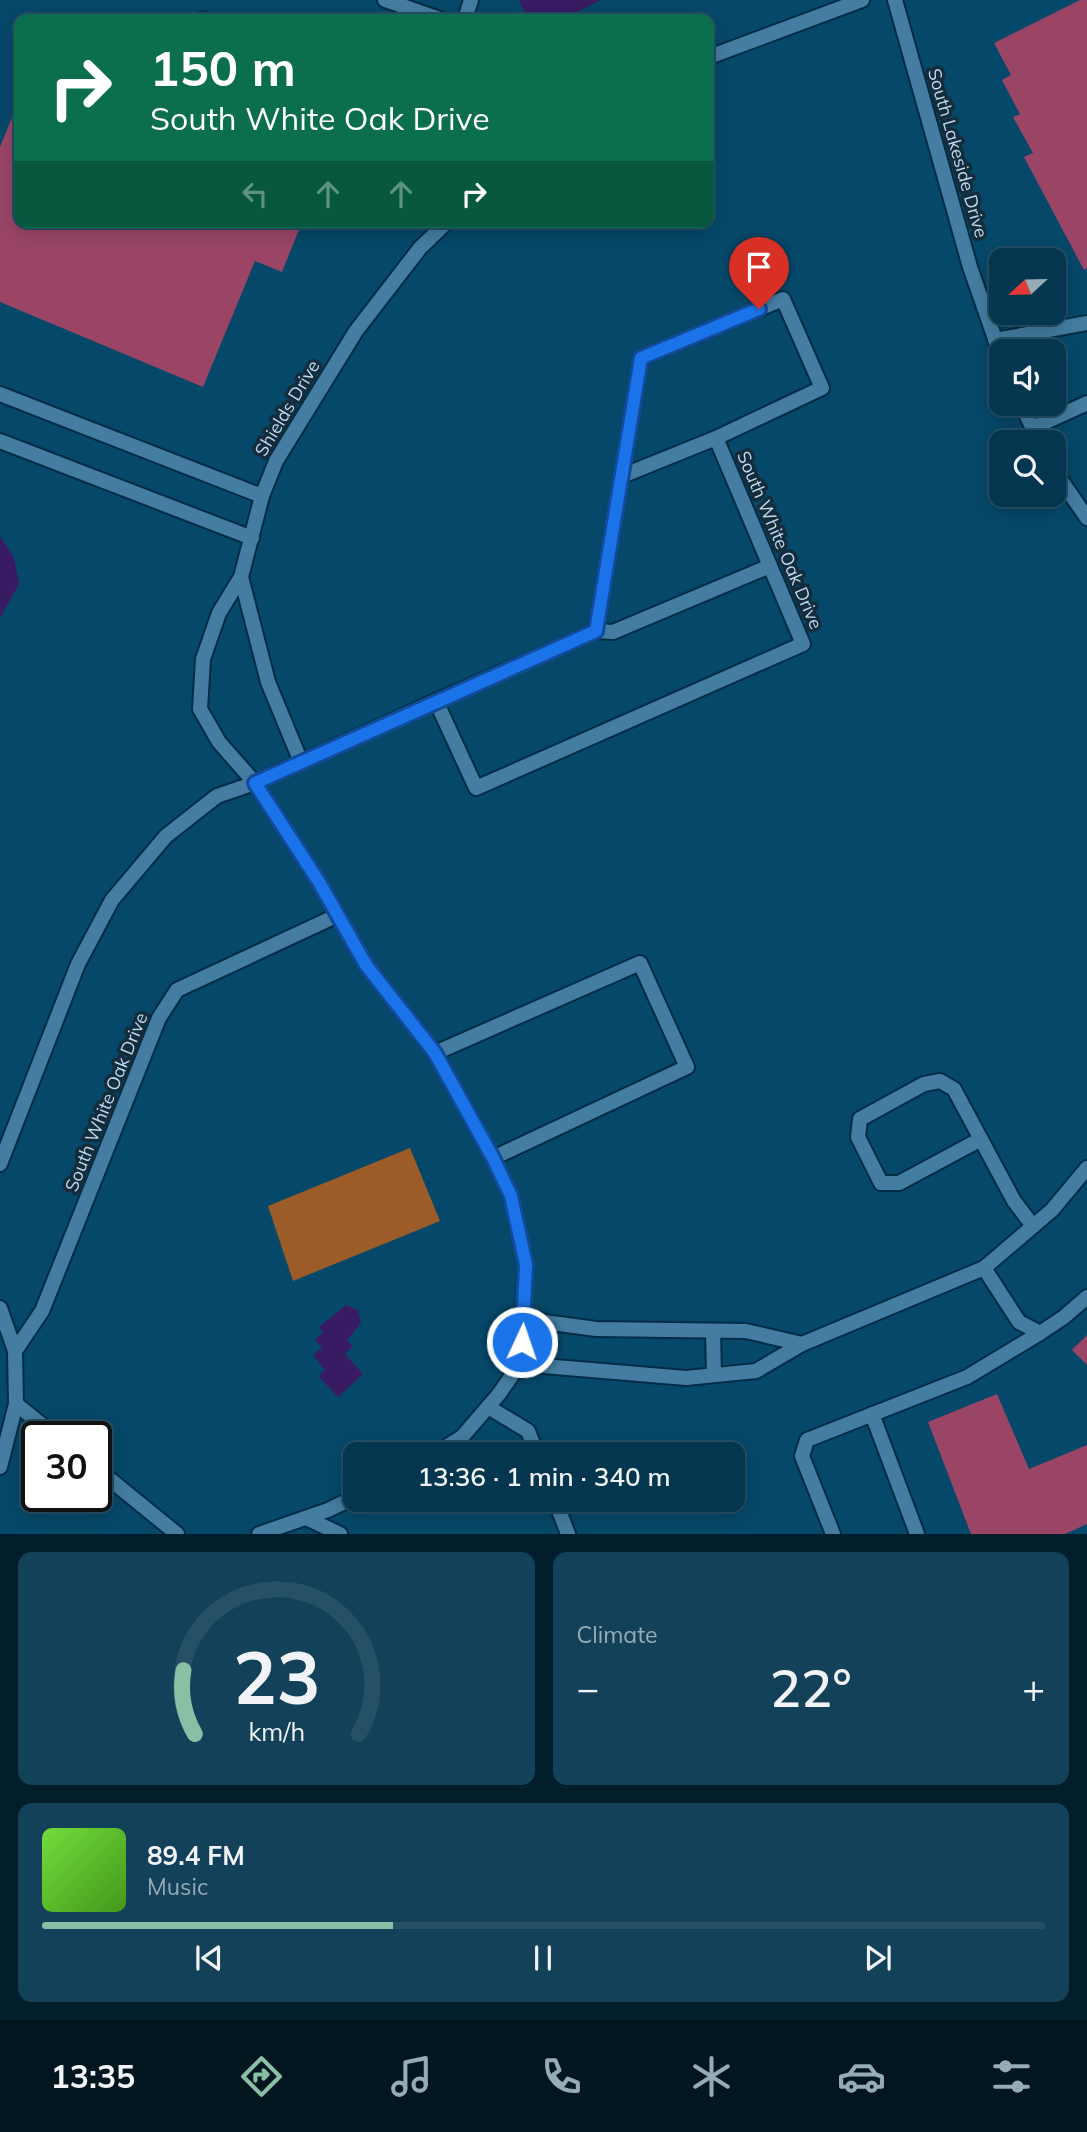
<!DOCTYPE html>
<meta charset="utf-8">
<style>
body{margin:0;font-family:Mulish,sans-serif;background:#124159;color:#f1f3f6;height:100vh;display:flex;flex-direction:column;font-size:26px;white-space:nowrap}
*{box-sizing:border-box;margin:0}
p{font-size:23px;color:#97abb7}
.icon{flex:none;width:38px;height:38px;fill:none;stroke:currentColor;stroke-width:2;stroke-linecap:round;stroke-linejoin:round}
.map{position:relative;height:1534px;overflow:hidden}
.sheet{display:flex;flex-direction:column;gap:18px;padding:18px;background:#021e2b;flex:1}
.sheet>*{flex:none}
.top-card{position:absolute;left:14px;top:14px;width:700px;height:214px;border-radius:14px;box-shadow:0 4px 18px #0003,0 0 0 2px #255066;background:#0b6e4f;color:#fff;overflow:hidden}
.needle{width:46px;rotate:248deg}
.controls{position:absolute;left:989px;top:248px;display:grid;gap:14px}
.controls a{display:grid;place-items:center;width:77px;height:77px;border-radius:14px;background:#04364f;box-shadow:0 4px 18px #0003,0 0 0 2px #255066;font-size:35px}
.speed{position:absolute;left:21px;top:1421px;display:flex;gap:14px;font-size:35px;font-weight:700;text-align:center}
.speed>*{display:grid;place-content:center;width:91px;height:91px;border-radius:50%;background:#04364f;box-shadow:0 4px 18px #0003,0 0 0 2px #255066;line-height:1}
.speed .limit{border:4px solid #111;border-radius:10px;background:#fff;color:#111}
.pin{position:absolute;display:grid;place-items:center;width:60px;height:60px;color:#fff;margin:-72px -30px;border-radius:50% 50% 50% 0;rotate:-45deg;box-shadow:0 0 7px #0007}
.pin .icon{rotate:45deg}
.me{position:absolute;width:77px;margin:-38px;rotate:3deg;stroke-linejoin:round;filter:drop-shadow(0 0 5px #0008)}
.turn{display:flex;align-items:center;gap:24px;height:147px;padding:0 21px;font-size:32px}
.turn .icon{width:91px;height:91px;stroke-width:2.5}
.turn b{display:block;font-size:49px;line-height:60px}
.lanes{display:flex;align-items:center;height:66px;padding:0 21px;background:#0003;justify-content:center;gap:35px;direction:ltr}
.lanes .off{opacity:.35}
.big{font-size:52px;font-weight:600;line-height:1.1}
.sheet .tile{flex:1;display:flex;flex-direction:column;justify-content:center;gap:10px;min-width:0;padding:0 24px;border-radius:14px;background:#124159}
.sheet .dial{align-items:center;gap:0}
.dial svg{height:182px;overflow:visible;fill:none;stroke:#255066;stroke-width:7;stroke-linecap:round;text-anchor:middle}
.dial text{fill:#f1f3f6;stroke:none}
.song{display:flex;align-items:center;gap:21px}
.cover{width:84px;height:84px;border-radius:10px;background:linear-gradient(135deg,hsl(100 70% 55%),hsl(100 70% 35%))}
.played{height:7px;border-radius:4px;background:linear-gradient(90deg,#8abfa5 35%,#255066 35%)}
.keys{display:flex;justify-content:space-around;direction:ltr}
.heat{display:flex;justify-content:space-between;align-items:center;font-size:38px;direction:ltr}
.sheet .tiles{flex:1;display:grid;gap:18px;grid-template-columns:1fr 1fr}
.tile:last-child{grid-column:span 2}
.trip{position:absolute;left:343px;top:1442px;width:402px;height:70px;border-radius:14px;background:#04364f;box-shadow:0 4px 18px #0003,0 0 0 2px #255066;font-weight:600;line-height:70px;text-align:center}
.tab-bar{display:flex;height:112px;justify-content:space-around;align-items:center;background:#021620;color:#97abb7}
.tab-bar .icon{width:49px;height:49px}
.tab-bar .active{color:#8abfa5}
.tab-bar b{font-size:32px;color:#f1f3f6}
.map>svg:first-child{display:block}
.green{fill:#9b5c27}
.water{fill:#391b63}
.building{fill:#9a4566}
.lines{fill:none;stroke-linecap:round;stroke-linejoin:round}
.service-casing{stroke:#002d45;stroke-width:18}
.minor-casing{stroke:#002d45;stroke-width:18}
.tertiary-casing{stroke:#002d45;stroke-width:18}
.service{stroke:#447da1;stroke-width:14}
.minor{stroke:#447da1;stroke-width:14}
.tertiary{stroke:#447da1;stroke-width:14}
.route-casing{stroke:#114b97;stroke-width:18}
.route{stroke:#1a73e8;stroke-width:12}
.labels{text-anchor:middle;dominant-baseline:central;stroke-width:7;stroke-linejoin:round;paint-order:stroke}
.street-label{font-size:18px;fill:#bfdbef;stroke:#142c3b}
</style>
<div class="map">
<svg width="1087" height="1534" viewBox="0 0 1087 1534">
<rect width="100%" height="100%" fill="#064869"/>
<path class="green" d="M410,1148L440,1221L293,1281L268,1206Z"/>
<g class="water">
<path d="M519,0H601C585,8 544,32 527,15C523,11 521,5 519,0Z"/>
<path d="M0,536L14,558L19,584L0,618Z"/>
<path d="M346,1305L358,1310L361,1323L347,1340L353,1346L345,1354L363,1374L338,1397L318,1376L325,1370L313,1355L322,1347L315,1340L323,1332L319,1327Z"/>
</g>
<g class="building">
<path d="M1080,0H1087V268L1084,270L1024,157L1033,153L1013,117L1020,114L1002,80L1011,75L994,43Z"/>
<path d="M19,100V222H302L282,272L255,261L203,387L0,302V147Z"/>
<path d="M1087,1335V1365L1072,1350Z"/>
<path d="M997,1394L1029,1469L1087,1445V1524L1065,1534H971L928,1422Z"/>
</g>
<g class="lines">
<defs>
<g id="service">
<path d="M385,0L440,19"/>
<path d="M203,19H204"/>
<path d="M465,19L471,0"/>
<path d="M995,340L1087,323"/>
<path d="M1033,428L1087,403"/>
<path d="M622,476L716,438"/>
<path d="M596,631L613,632L770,566"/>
<path d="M981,1139L899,1183H881L858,1137L860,1119L924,1084L940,1081L954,1089L1014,1201L1033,1226"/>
<path d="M984,1268L1019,1322L1040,1333L1064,1317L1087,1297"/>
<path d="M872,1414L917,1534"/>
<path d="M833,1534L802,1456L807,1440L967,1377L1040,1333"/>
</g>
<g id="minor">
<path d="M783,299L822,388L716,438L803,644L476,788L436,701L596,631L641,358Z"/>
<path d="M262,496L241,577L219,613L203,659L200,709L219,742L255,783L319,882L366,965L435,1053L493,1158L511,1196L526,1265L520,1364L499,1394L462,1437L435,1454"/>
<path d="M241,577L268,682L301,762"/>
<path d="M435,1053L640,963L687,1067L493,1158"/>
<path d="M0,1164L78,964L112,900L166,836L217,796L255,783L436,701"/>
<path d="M0,1308L15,1351L16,1404L0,1467"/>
<path d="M713,1331L714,1375"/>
<path d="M15,1351L42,1311L159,1018L177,990L338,915"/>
<path d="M16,1404L57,1437"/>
<path d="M488,1407L528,1431L537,1454"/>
<path d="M96,1468L177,1534"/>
<path d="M555,1500L568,1534"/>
<path d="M306,1518L340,1534"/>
<path d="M259,1534L328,1510L355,1497"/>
</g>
<g id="tertiary">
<path d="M895,0L970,267L1001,356"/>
<path d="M709,57L862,0"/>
<path d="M0,394L262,496L276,461L356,331L420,248L447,222"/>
<path d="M1021,404L1040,443"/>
<path d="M0,441L252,538"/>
<path d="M1054,470L1087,518"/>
<path d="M523,1319L596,1329L746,1331L802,1344"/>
<path d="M520,1364L686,1378L756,1371L802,1344L984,1268L1052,1210L1087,1168"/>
</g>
</defs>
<use href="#service" class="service-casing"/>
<use href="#minor" class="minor-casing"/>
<use href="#tertiary" class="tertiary-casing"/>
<use href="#service" class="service"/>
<use href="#minor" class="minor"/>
<use href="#tertiary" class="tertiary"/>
</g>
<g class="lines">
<defs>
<path id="route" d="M522,1342L526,1265L511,1196L493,1158L435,1053L366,965L319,882L255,783L596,631L641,358L759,309"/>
</defs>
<use href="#route" class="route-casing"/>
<use href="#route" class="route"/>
</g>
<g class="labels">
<g class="street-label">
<text transform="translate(958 153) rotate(74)">South Lakeside Drive</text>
<text transform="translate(287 408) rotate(-59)">Shields Drive</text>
<text transform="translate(780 540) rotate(67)">South White Oak Drive</text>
<text transform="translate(106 1102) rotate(-68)">South White Oak Drive</text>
</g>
</g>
</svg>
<div class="controls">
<a><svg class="needle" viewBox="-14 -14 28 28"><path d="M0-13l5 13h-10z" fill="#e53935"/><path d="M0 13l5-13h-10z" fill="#97abb7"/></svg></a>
<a><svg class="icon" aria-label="sound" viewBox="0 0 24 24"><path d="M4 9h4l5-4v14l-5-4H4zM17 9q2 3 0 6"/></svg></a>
<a><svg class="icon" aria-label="search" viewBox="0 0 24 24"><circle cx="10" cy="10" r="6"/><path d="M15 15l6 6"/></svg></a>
</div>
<div class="speed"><div class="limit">30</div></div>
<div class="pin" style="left:759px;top:309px;background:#d93025"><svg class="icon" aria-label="arrive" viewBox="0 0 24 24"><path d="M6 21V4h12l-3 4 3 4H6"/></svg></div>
<svg class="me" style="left:522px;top:1342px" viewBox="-20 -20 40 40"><circle r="17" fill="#1a73e8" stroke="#fff" stroke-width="3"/><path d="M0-11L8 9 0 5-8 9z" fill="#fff"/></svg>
<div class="trip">13:36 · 1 min · 340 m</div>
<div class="top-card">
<div class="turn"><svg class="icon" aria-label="right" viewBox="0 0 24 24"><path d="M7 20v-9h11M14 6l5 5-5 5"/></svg><div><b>150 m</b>South White Oak Drive</div></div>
<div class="lanes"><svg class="icon off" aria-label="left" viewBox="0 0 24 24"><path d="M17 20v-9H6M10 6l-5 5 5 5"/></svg><svg class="icon off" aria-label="ahead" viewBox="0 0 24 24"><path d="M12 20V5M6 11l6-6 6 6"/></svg><svg class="icon off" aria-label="ahead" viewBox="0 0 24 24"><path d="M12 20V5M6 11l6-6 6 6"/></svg><svg class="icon" aria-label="right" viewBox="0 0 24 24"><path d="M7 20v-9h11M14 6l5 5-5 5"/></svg></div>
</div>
</div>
<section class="sheet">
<div class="tiles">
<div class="tile dial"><svg viewBox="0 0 100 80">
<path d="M14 69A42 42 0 1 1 86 69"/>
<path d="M14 69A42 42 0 0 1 9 41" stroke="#8abfa5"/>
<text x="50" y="56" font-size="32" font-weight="700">23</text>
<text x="50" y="72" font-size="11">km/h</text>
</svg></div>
<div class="tile"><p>Climate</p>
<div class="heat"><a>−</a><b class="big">22°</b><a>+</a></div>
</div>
<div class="tile">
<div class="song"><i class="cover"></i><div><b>89.4 FM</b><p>Music</p></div></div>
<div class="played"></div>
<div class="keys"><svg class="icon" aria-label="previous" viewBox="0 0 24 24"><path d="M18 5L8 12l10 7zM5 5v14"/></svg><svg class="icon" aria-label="pause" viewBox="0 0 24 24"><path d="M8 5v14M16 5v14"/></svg><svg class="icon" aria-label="next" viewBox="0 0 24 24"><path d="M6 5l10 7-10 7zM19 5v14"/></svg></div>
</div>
</div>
</section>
<nav class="tab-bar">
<b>13:35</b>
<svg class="icon active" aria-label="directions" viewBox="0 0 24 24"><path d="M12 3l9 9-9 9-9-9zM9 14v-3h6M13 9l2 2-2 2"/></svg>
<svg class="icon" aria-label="music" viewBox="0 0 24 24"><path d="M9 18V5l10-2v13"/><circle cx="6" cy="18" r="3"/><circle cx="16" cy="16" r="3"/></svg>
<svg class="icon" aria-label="phone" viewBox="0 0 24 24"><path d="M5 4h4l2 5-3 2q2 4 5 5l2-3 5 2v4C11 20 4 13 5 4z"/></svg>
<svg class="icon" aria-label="climate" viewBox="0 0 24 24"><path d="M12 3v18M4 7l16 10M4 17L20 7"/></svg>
<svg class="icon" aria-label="car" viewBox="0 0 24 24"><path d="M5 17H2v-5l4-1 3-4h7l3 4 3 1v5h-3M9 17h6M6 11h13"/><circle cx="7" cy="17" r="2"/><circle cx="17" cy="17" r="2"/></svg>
<svg class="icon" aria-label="filters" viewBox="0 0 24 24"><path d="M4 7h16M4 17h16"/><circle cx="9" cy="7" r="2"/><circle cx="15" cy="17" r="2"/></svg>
</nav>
